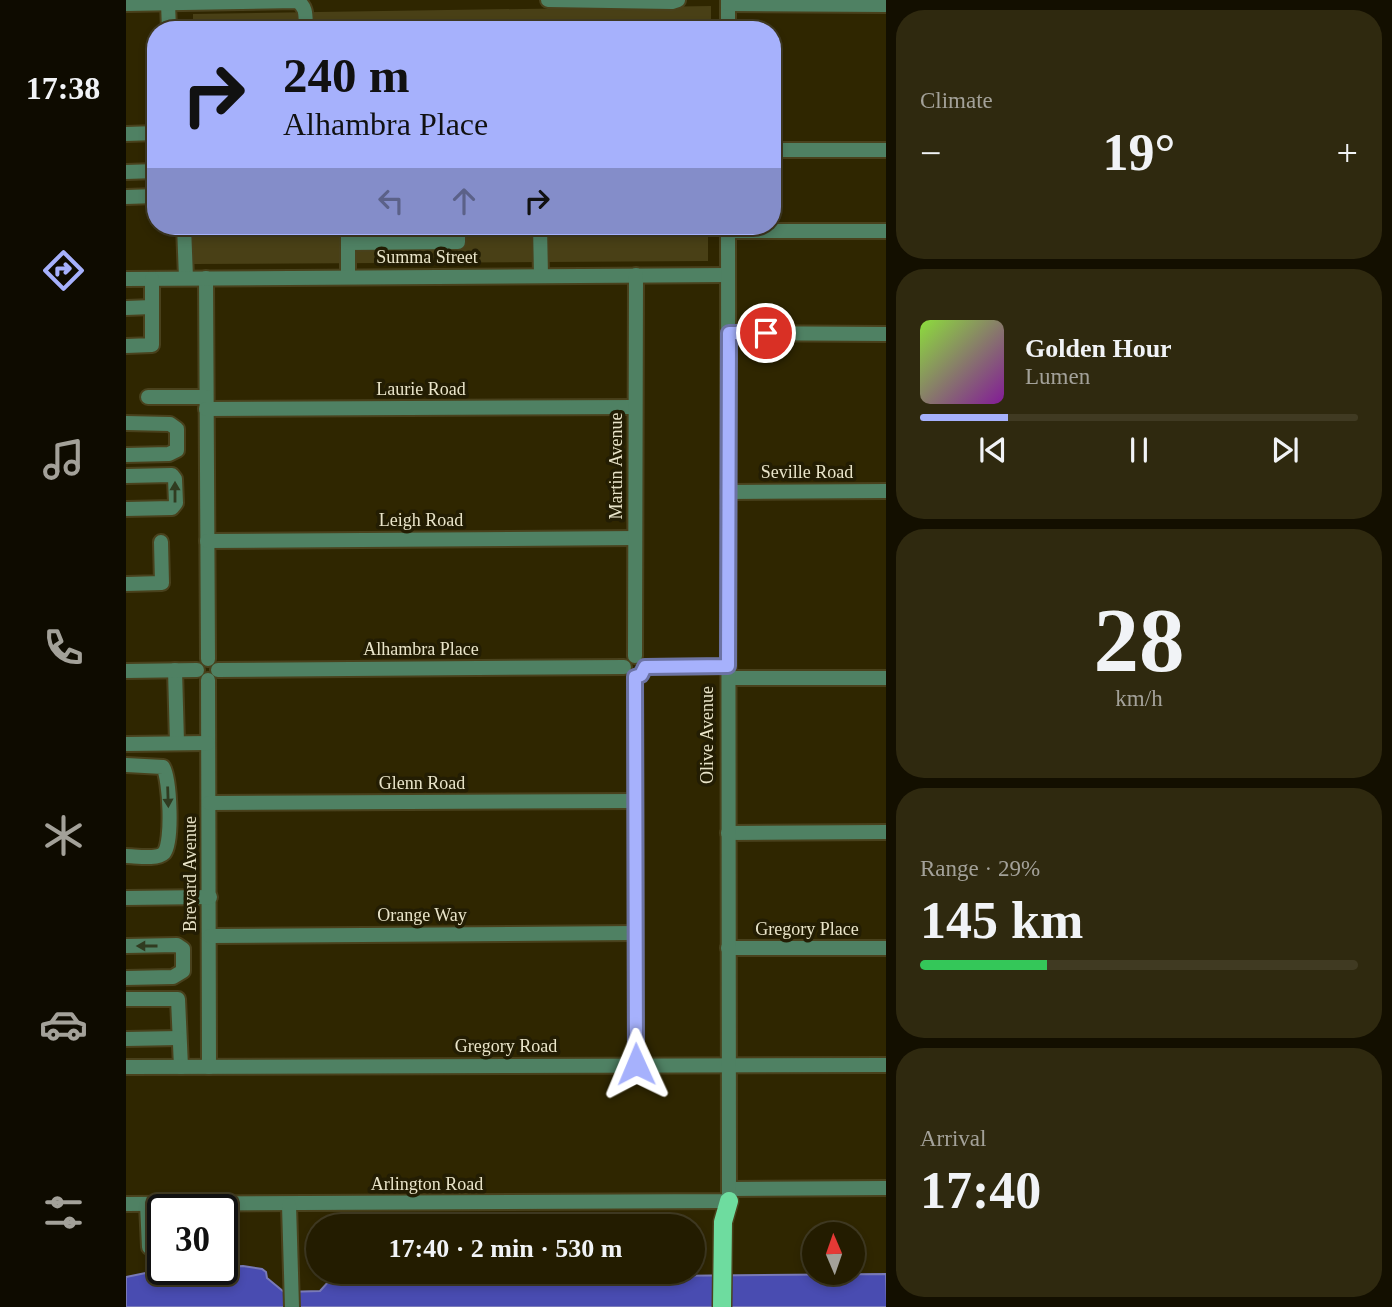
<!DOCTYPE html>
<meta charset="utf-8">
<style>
body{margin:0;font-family:Georgia,serif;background:#2f290f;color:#f1f3f6;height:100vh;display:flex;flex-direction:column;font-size:26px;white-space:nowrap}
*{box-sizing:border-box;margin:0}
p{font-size:23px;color:#a3a199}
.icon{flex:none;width:38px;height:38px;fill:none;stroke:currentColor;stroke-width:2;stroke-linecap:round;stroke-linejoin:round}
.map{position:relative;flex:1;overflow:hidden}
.panel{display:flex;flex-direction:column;gap:10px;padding:10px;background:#130f00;width:506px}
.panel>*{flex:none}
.banner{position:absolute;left:21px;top:21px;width:634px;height:214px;border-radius:28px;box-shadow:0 4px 10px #0003,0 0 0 2px #403a22;background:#a6b1fc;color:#111;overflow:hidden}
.needle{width:46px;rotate:358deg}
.controls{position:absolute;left:676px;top:1222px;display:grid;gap:14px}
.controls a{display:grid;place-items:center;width:63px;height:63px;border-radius:50%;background:#231c00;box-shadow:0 4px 10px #0003,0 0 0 2px #403a22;font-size:35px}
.speed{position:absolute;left:21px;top:1194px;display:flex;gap:14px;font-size:35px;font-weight:700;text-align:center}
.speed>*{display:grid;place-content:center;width:91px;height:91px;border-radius:50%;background:#231c00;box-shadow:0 4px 10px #0003,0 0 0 2px #403a22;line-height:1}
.speed .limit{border:4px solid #111;border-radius:10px;background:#fff;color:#111}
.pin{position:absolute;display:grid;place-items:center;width:60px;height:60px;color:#fff;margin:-30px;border:4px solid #fff;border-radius:50%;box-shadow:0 2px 7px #0007}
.me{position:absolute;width:77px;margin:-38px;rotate:359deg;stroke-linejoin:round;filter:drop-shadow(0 0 5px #0008)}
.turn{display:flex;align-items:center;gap:24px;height:147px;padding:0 21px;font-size:32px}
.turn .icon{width:91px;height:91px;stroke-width:2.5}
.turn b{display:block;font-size:49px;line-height:60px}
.lanes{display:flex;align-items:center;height:66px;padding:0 21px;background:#0003;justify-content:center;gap:35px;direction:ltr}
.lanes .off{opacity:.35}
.big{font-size:52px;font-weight:600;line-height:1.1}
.panel .card{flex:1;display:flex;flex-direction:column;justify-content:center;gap:10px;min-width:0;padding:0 24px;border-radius:28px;background:#2f290f}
.panel .dial{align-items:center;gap:0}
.dial b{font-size:91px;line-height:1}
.song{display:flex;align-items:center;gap:21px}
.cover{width:84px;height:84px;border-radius:10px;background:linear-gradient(135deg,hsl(90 70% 55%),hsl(290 70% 35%))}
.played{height:7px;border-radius:4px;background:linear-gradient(90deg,#a6b1fc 20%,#403a22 20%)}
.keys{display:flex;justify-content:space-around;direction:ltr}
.heat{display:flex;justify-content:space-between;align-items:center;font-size:38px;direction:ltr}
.charge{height:10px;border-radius:5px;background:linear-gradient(90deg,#34c759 29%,#403a22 0)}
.trip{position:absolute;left:180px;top:1214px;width:399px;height:70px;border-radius:35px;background:#231c00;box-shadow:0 4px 10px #0003,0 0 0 2px #403a22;font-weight:600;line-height:70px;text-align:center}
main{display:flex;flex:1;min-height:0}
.tabs{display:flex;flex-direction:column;width:126px;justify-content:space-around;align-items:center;background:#0e0b00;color:#a3a199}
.tabs .icon{width:49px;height:49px}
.tabs .on{color:#a6b1fc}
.tabs b{font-size:32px;color:#f1f3f6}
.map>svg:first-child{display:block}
.green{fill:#494016}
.water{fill:#494cb1;stroke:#797ab8;stroke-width:2}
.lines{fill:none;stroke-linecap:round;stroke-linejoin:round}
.minor-casing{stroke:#49411c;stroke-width:18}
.major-casing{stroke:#49411c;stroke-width:21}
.minor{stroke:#4f8163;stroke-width:14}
.major{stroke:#6edc9f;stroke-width:18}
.oneway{fill:#303b20}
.route-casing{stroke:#6c73a4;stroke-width:18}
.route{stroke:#a6b1fc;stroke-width:12}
.labels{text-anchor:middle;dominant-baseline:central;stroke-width:7;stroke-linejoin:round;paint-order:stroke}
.street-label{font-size:18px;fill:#e9e4c9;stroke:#231d03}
</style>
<main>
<nav class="tabs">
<b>17:38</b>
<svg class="icon on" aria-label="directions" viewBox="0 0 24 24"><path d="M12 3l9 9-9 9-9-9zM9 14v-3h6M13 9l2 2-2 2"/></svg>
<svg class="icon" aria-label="music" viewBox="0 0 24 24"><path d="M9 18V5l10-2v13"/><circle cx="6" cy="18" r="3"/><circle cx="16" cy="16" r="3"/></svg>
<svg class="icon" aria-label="phone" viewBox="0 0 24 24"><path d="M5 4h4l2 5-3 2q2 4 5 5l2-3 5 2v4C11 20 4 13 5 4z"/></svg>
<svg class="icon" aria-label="climate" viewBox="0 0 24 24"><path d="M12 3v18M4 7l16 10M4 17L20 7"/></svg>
<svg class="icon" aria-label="car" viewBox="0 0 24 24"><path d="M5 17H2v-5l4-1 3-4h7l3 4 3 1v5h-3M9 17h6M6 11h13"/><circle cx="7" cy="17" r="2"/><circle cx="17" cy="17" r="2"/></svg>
<svg class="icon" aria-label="filters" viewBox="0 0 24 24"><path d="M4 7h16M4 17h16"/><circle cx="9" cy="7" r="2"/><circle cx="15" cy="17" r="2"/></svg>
</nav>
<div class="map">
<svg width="761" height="1307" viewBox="0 0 761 1307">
<rect width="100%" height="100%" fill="#2f2600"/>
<g class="green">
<path d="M585,6V30H67V14Z"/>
<path d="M67,226H582V261L67,264Z"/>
</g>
<path class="water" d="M117,1266L136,1269L140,1272L141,1278L158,1292L194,1291L204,1280L207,1272H419L427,1277L760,1274L761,1307H0V1277L39,1269H96V1267Z"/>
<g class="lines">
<defs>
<g id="minor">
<path d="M422,0L546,2L552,0"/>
<path d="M602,0V30"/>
<path d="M42,3L43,30"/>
<path d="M0,4L171,1C182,7 179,19 180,30"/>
<path d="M602,4L761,5"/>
<path d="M0,134L30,133"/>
<path d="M646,150H761"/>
<path d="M0,172L30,171"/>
<path d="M0,197L30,196"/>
<path d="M58,226L60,278"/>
<path d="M222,226V277"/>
<path d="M414,226L415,276"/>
<path d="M602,231H761"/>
<path d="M222,243L332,242V226"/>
<path d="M80,278L82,659"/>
<path d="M0,279L602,275"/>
<path d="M0,308L26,307"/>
<path d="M603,333L761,334"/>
<path d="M0,346L26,345V279"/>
<path d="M22,397H80"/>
<path d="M80,409L509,407"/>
<path d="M0,423L44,424L51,429V450L43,454L0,455"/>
<path d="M0,476L46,475L49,479L50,503L46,508L0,509"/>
<path d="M602,492L761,491"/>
<path d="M81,541L509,538"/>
<path d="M0,584L36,583L35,542"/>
<path d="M509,656L510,275"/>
<path d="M519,667L602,666"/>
<path d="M49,670L51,743"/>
<path d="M92,670L498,667"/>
<path d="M0,671L71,670"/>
<path d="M509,677L510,1064"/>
<path d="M603,678H761"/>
<path d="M82,680L83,1067"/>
<path d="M0,744L82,743"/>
<path d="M0,765L37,767C44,779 47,842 38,853C31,860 9,856 0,856"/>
<path d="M83,803L509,801"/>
<path d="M602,833L761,832"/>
<path d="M0,898L84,897"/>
<path d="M84,936L509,933"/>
<path d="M0,946L51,945L57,949V971L47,977L0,978"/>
<path d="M602,948H761"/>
<path d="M0,999H52L55,1067"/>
<path d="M0,1039L53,1038"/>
<path d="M0,1067L761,1065"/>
<path d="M603,1189L761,1188"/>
<path d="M0,1204L603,1201L602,226"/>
<path d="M21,1204L23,1247"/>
<path d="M163,1205L166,1307"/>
</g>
<path id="major" d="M596,1307L597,1222L603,1201"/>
</defs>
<use href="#minor" class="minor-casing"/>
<use href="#major" class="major-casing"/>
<use href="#minor" class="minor"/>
<use href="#major" class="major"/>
</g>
<defs><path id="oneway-solid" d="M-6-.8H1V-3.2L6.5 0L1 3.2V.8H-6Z" transform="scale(1.75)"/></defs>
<g class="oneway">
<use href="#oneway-solid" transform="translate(49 492) rotate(-90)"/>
<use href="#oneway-solid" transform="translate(42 797) rotate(88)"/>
<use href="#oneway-solid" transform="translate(21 946) rotate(180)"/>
</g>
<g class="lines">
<defs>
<path id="route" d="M510,1064L509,677L515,675L519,667L602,666L603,333H640"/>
</defs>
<use href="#route" class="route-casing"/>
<use href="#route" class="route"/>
</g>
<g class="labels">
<g class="street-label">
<text x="301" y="257">Summa Street</text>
<text x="295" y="389">Laurie Road</text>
<text transform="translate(490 466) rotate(-90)">Martin Avenue</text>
<text x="681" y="472">Seville Road</text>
<text x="295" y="520">Leigh Road</text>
<text x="295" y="649">Alhambra Place</text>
<text transform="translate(581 735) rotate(-90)">Olive Avenue</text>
<text x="296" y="783">Glenn Road</text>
<text transform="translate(64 874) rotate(-90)">Brevard Avenue</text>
<text x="296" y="915">Orange Way</text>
<text x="681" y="929">Gregory Place</text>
<text x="380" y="1046">Gregory Road</text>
<text x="301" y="1184">Arlington Road</text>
</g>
</g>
</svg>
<div class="controls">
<a><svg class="needle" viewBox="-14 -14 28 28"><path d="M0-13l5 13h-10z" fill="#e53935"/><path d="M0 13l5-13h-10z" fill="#a3a199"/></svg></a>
</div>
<div class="speed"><div class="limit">30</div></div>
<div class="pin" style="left:640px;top:333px;background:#d93025"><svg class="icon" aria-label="arrive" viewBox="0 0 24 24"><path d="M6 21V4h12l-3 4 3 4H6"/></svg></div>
<svg class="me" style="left:510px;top:1064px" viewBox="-20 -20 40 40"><path d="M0-17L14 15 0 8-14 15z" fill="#a6b1fc" stroke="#fff" stroke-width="4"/></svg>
<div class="trip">17:40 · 2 min · 530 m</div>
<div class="banner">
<div class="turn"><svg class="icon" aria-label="right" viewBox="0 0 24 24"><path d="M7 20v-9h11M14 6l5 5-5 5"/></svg><div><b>240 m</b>Alhambra Place</div></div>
<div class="lanes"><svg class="icon off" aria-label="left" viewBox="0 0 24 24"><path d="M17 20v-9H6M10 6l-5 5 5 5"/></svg><svg class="icon off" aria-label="ahead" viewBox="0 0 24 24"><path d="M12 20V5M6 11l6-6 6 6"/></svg><svg class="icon" aria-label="right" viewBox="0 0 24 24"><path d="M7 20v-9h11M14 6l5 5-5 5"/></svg></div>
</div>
</div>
<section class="panel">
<div class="card"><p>Climate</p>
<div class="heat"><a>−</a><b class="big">19°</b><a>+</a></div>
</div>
<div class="card">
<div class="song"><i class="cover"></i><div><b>Golden Hour</b><p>Lumen</p></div></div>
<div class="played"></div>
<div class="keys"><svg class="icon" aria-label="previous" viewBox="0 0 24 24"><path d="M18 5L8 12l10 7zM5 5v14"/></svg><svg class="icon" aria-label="pause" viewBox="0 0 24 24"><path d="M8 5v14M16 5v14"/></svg><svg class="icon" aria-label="next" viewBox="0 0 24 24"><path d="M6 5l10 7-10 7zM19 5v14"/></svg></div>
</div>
<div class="card dial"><b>28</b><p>km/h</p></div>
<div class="card"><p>Range · 29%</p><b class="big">145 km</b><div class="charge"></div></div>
<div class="card"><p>Arrival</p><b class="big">17:40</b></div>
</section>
</main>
